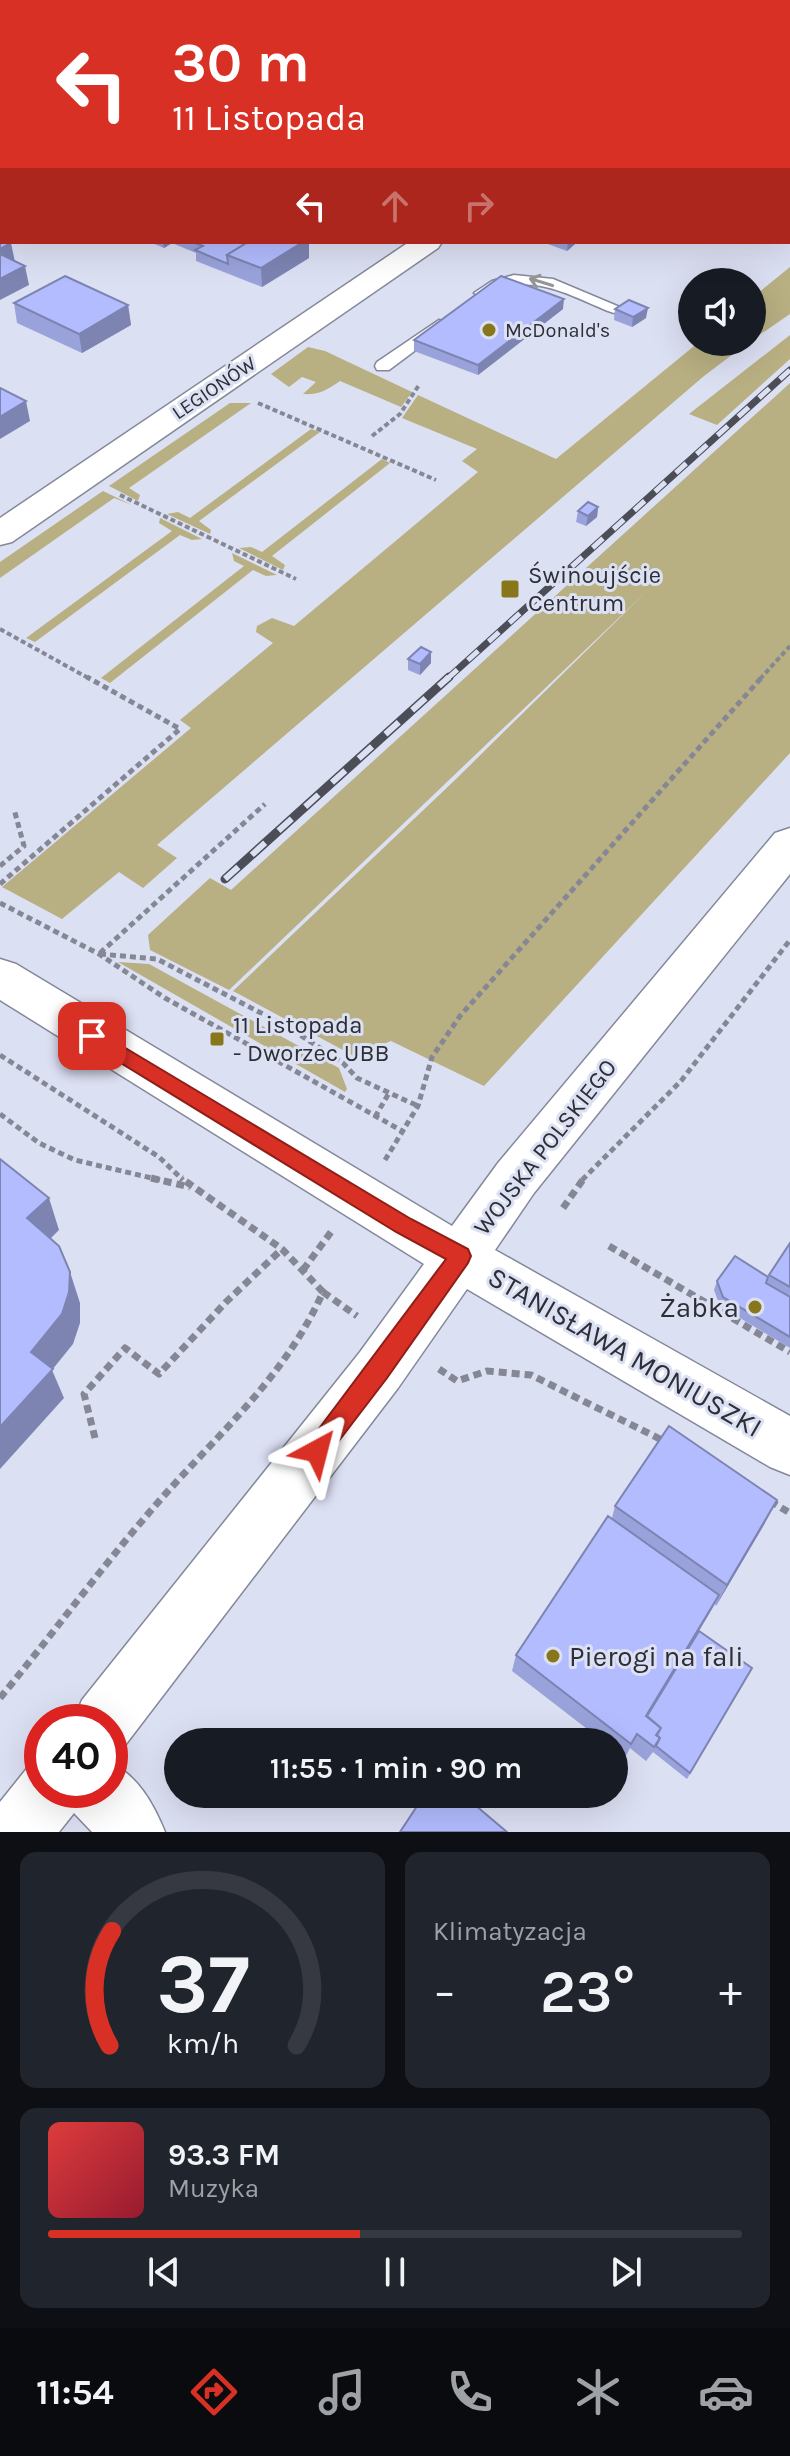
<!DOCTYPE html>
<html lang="pl">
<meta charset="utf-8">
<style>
body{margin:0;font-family:Karla,sans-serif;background:#20242c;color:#f1f3f6;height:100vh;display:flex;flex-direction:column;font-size:30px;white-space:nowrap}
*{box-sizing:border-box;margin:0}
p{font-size:26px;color:#9ea1a6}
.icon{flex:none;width:44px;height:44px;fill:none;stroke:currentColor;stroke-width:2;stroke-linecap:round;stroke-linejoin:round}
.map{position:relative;height:1832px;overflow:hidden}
.panel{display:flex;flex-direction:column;gap:20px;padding:20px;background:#0d0f14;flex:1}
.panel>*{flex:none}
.banner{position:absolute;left:0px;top:0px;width:790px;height:244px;box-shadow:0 8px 32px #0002;background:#d93025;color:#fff;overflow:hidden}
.buttons{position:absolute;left:678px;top:268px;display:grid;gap:16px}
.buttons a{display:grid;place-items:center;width:88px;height:88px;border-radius:50%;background:#171b24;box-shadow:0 8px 32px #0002;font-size:40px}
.speed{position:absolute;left:24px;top:1704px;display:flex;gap:16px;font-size:40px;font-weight:700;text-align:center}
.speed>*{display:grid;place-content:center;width:104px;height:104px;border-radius:50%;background:#171b24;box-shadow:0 8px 32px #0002;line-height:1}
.speed .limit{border:12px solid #d22;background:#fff;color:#111}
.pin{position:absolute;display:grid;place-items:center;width:68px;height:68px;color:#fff;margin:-34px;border-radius:16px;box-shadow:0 4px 12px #0006}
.me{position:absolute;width:88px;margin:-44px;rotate:38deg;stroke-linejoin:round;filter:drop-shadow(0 0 6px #0008)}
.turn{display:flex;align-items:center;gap:28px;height:168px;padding:0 40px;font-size:36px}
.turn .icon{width:104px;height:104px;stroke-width:2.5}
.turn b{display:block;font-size:56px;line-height:68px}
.lanes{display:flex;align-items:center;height:76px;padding:0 40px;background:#0003;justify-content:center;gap:40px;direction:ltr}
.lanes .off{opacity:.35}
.big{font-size:60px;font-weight:600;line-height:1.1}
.panel .card{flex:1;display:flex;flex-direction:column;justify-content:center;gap:12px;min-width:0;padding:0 28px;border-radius:16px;background:#20242c}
.panel .dial{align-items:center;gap:0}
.dial svg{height:208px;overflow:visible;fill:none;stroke:#363941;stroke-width:7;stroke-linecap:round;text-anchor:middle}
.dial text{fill:#f1f3f6;stroke:none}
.song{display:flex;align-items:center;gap:24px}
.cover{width:96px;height:96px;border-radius:12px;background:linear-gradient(135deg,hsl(0 70% 55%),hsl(350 70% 35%))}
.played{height:8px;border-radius:4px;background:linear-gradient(90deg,#d93025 45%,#363941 45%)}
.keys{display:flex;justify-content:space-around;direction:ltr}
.heat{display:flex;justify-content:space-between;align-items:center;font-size:44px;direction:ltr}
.panel .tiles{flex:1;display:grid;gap:20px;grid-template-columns:1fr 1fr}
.card:last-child{grid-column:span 2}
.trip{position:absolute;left:164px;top:1728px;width:464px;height:80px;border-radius:40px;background:#171b24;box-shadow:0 8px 32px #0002;font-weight:600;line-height:80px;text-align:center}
.menu{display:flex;height:128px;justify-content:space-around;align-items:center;background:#090b0e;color:#9ea1a6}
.menu .icon{width:56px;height:56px}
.menu .on{color:#d93025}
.menu b{font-size:36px;color:#f1f3f6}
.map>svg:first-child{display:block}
.green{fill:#b8af82}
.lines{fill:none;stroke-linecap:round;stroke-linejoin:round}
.service-casing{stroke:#84889a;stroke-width:3}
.minor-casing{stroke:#84889a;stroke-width:3}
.tertiary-casing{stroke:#84889a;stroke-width:3}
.path-far2{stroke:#858795;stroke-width:4;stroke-dasharray:5 3;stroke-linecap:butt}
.path-far1{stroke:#858795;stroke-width:5;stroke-dasharray:6 4;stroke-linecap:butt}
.path{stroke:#858795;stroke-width:7;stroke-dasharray:8 5;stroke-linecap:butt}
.service{fill:#fff;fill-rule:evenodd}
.minor{fill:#fff;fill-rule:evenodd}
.tertiary{fill:#fff;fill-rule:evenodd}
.rail-far1-casing{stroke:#4b4d57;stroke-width:7}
.rail-casing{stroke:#4b4d57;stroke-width:9}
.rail-far1{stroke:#dce0f3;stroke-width:5;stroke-dasharray:14;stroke-linecap:butt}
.rail{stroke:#dce0f3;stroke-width:6;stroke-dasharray:18;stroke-linecap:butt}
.wall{fill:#99a2da}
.shaded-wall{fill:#7d84b2}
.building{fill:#b2bcfe;stroke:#7d84b2;stroke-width:2}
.oneway{stroke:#96969a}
.route{fill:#d93025;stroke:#8d1f18;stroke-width:2}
.poi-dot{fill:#87761a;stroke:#dce0f3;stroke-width:3}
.labels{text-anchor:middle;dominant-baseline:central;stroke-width:6;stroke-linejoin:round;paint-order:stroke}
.far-poi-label{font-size:20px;fill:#2d2e36;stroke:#dce0f3;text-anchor:start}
.far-street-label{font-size:20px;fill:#2d2e36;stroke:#dce0f3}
.poi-label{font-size:24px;fill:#2d2e36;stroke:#dce0f3;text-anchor:start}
.street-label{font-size:24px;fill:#2d2e36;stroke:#dce0f3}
.near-poi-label{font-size:28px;fill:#2d2e36;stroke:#dce0f3;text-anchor:end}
.near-street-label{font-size:28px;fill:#2d2e36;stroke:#dce0f3}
</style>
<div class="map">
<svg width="790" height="1832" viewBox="0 0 790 1832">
<rect width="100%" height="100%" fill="#dce0f3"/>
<g class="green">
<path d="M790,267V314L752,340V298Z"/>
<path d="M790,335V359L717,425L689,414Z"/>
<path d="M699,342H749L704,376L157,845L177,858L143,888L119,872L62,919L2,887L191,728L180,720L273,643L256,632L257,626L272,618L294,626L478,472L462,461L477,449L402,418L418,395L556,459Z"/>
<path d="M308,347L325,351L412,392L401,407L340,381C327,390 319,395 303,394L316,382L302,377L289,387L271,374Z"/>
<path d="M790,383V753L484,1086L391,1041L354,1056L233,991L455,780L647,591L229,990L150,950L148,935L210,878L231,890Z"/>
<path d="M230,403H251L129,488L140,495L138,501L109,486Z"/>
<path d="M311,429L320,432L199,521L211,530L210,534L167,514L178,512L190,518Z"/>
<path d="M382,459L390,463L272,556L285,565L283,570L239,548L251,547L262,552Z"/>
<path d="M103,491L132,505L114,498L0,578V562Z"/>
<path d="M160,518L202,539L192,540L180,535L35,642L26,638L172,531L159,523Z"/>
<path d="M232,553L277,575L266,576L253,570L110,683L101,678L244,566L234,561Z"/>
<path d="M118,962L149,964L339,1068L347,1089L345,1092Z"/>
</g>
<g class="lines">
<defs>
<g id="service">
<path d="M97,0H109L110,2H98Z"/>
<path d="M0,55L2,56V67L0,66Z"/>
<path d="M514,275L553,279L622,308L614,313L608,311C578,299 544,279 511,286C500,288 492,295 482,298L474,293L492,281Z"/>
<path d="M439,320L445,322L447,325L445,328L389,370H377L375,366L377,362Z"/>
</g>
<g id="minor">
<path d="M0,0H16L2,2L0,8Z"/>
<path d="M673,0H700L701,2H674Z"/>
<path d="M409,242H442L438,248L12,542L0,545V518Z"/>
<path d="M110,1763C138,1775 154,1805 165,1832H92L74,1813L65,1790H110Z"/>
</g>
<g id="tertiary">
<path d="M790,828V874L534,1193L495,1250L790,1416V1475L770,1467L467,1289L398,1388L126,1744L110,1751V1722H73L82,1700L360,1352L424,1264L0,1000V959L16,964L452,1226L498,1163L775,833Z"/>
<path d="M42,1762V1790H83L74,1813L59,1832H0V1802L28,1767Z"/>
</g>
</defs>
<use href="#service" class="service-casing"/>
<use href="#minor" class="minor-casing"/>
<use href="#tertiary" class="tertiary-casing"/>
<g class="path-far2">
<path d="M258,403L436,480"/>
<path d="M372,436L400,414L419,385"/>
<path d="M120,495L296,579"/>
<path d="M0,629L90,679"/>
<path d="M760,679L790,646"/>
</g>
<g class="path-far1">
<path d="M0,866L24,846L14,809"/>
<path d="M0,884L180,729L87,677"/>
<path d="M0,903L99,954L165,998L404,1132"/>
<path d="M100,953L265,804"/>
<path d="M100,954L157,959L288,1027L343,1063L357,1078L418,1106"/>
<path d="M0,1055L159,1157L183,1180"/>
<path d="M0,1114L39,1143L75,1160L160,1180"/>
<path d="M375,1117L389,1093"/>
<path d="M385,1160L418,1106L432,1057L460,1016L762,677"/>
<path d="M582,1180L681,1081L790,940"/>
</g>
<g class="path">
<path d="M151,1178L190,1187"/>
<path d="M563,1208L584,1178"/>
<path d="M609,1246L790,1352"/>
<path d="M303,1270L331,1232"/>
<path d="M323,1292L357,1316"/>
<path d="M439,1369L457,1381L487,1371L531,1375L664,1441"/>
<path d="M95,1438L84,1394L125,1348L159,1374L226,1302L282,1249"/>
<path d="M770,1501L790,1513"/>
<path d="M0,1698C52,1635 100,1569 154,1507C216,1435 283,1381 323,1292L282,1249L181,1178"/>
</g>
<use href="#service" class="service"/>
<use href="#minor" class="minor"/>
<use href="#tertiary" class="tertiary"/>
<defs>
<path id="rail-far1" d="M447,679L790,370"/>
<path id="rail" d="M225,879L449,677"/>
</defs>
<use href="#rail-far1" class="rail-far1-casing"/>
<use href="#rail" class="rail-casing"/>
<use href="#rail-far1" class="rail-far1"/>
<use href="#rail" class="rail"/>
</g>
<g class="wall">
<path d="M150,242H309V258L262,287L196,261V253L172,243L164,248Z"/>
<path d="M545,242H575V244L567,251L545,243Z"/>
<path d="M14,303L128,305L131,325L82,353L17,323Z"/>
<path d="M563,309L478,375L414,351V340Z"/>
<path d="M615,309L646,318L632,327L614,320Z"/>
<path d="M598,507L597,517L586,526L576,522L578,511Z"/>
<path d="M408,659L431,663L420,675L408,670Z"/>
<path d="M790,1243V1348L720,1306L714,1290L717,1281L768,1277Z"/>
<path d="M615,1506L765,1523L716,1606L715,1604L689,1648L752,1668L687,1779L653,1752L646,1761L630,1748L625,1758L614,1750V1742H604L512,1671L516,1655L612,1518Z"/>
</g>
<g class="shaded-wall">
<path d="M790,124V140L788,142V126Z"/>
<path d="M2,143V162H0V144Z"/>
<path d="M163,242H171L172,243L164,248Z"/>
<path d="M303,242H309V258L262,287L261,268Z"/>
<path d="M568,242H575V244L567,251Z"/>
<path d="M11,243L15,262L0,270V249Z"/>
<path d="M25,266L29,285L0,300V279Z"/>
<path d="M564,299L563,309L478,375V365Z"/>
<path d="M128,305L131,325L82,353L79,334Z"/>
<path d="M648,308L646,318L632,327L633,317Z"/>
<path d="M26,401L30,421L0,439V417Z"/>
<path d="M598,507L597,517L586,526L588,516Z"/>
<path d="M431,652V663L420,675V664Z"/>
<path d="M49,1198L59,1230L39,1250L27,1218Z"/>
<path d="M70,1272L80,1303V1323L73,1344L52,1370L64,1398L0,1469V1427L31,1352Z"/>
<path d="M777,1500L765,1523L716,1606L727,1585Z"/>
<path d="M719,1595L710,1612L642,1725L646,1716Z"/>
</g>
<g class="building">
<path d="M40,0H91L92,2H42Z"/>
<path d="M171,0H217L219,2H173Z"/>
<path d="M359,0H406L403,2H356Z"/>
<path d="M788,64H790V124L788,126Z"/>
<path d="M2,120V143L0,144V121Z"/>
<path d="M0,238L2,239V242L11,243L0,249Z"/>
<path d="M192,242H248L227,255L228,264L195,250L203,246Z"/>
<path d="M248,242H303L261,268L227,255Z"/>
<path d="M0,254L25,266L0,279Z"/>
<path d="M65,276L128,305L79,334L14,303Z"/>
<path d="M501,276L564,299L478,365L414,340Z"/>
<path d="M629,300L648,308L633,317L615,309Z"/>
<path d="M0,388L26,401L0,417Z"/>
<path d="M588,502L598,507L588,516L578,511Z"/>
<path d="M421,647L431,652L420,664L408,659Z"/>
<path d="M0,1159L49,1198L27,1218L59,1246L70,1272L69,1292L62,1314L31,1352L53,1369L0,1427Z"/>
<path d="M790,1243V1287L769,1275Z"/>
<path d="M735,1256L768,1277L766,1283L790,1297V1337L723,1297L717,1281Z"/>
<path d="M669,1426L777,1500L727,1585L615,1506Z"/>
<path d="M608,1516L719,1595L646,1716L661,1728L656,1735L660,1738L654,1747L637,1734L631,1744L516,1655Z"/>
<path d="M699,1631L752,1668L690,1773L656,1746L660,1738L657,1735L661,1728L647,1716Z"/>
<path d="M425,1794H462L507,1832H400Z"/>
</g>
<defs><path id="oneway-shaft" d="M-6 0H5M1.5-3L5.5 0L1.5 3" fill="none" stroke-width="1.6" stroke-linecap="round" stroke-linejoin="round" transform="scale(2)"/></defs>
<use class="oneway" href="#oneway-shaft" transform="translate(541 282) rotate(-163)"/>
<path class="route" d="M92,1028L411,1219L468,1249L471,1256L468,1263L387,1378L325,1459L317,1462L309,1459L305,1451L309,1442L446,1259L396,1232L85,1041L82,1036L85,1030Z"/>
<g class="poi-dot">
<circle cx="489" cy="330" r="8"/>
<rect x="500" y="579" width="20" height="20" rx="4"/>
<rect x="209" y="1031" width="16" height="16" rx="4"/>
<circle cx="755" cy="1307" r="8"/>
<circle cx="553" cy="1656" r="8"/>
</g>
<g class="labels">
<g class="far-poi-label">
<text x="505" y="330">McDonald's</text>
</g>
<g class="far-street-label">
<text transform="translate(214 388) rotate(-34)">LEGIONÓW</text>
</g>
<g class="poi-label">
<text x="528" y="575">Świnoujście<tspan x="528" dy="28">Centrum</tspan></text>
<text x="233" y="1025">11 Listopada<tspan x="233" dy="28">- Dworzec UBB</tspan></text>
</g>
<g class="street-label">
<text transform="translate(545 1147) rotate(-52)">WOJSKA POLSKIEGO</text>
</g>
<g class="near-poi-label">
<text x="739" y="1307">Żabka</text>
<text x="569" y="1656" text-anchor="start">Pierogi na fali</text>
</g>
<g class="near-street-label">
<text transform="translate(625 1352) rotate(30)">STANISŁAWA MONIUSZKI</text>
</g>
</g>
</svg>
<div class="buttons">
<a><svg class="icon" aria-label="sound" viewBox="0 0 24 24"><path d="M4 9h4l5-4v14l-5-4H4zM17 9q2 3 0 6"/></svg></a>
</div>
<div class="speed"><div class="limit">40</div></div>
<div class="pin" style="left:92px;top:1036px;background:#d93025"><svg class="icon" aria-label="arrive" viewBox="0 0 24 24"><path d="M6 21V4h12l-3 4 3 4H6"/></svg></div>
<svg class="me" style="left:317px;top:1451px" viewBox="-20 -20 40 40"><path d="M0-17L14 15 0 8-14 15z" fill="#d93025" stroke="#fff" stroke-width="4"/></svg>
<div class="trip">11:55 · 1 min · 90 m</div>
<div class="banner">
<div class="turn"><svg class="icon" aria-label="left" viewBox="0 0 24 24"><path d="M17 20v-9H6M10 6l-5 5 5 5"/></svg><div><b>30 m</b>11 Listopada</div></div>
<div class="lanes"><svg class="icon" aria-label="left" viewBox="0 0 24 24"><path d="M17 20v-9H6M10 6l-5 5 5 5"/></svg><svg class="icon off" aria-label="ahead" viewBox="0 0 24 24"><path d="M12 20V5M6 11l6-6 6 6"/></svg><svg class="icon off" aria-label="right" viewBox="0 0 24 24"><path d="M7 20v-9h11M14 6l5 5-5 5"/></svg></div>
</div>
</div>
<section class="panel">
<div class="tiles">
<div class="card dial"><svg viewBox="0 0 100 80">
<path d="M14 69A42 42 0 1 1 86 69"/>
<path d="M14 69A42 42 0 0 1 15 25" stroke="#d93025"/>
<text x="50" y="56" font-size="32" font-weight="700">37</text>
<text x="50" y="72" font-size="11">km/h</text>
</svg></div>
<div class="card"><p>Klimatyzacja</p>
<div class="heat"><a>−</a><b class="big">23°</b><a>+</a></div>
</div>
<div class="card">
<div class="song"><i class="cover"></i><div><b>93.3 FM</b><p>Muzyka</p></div></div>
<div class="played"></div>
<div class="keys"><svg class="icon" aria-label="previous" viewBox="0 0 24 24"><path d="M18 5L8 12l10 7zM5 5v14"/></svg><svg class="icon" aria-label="pause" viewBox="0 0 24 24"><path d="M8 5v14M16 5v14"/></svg><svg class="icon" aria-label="next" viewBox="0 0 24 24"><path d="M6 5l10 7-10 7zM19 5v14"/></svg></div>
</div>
</div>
</section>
<nav class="menu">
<b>11:54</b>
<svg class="icon on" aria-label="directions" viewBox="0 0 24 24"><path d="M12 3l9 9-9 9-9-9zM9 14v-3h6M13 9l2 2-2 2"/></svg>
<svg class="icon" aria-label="music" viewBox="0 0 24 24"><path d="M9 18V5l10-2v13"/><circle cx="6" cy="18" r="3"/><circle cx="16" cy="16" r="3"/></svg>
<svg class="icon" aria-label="phone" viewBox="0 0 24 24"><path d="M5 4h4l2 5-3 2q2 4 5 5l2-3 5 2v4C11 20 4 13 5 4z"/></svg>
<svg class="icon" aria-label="climate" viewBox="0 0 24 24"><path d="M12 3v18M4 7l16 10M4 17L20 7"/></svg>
<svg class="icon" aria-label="car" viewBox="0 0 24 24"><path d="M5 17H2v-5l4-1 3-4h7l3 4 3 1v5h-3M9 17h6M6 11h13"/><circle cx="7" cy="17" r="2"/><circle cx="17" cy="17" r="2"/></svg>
</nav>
